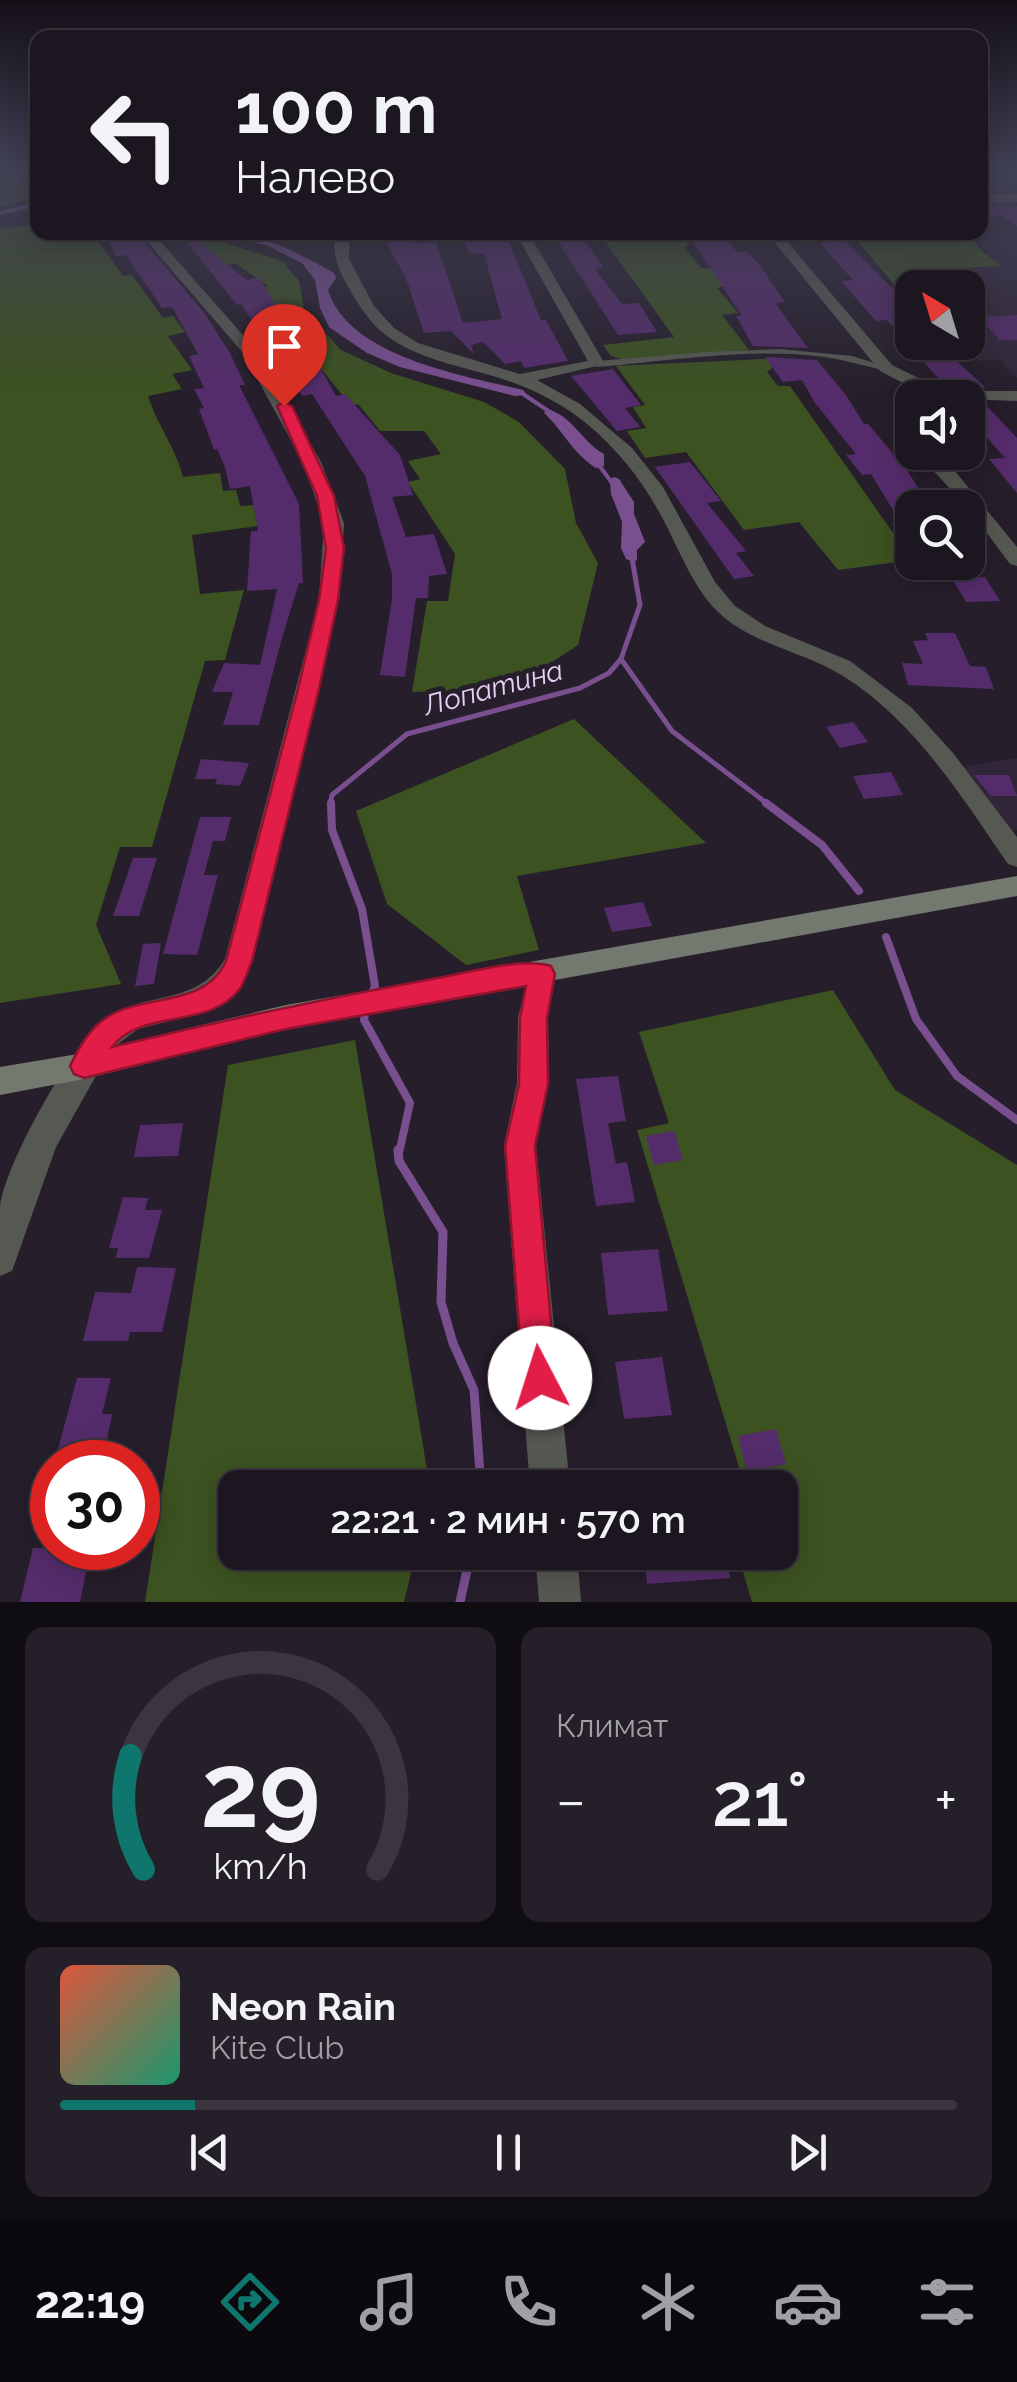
<!DOCTYPE html>
<html lang="ru">
<meta charset="utf-8">
<style>
body{margin:0;font-family:Raleway,sans-serif;background:#251f29;color:#f1f3f6;height:100vh;display:flex;flex-direction:column;font-size:38px;white-space:nowrap}
*{box-sizing:border-box;margin:0}
p{font-size:32px;color:#a09fa5}
.icon{flex:none;width:55px;height:55px;fill:none;stroke:currentColor;stroke-width:2;stroke-linecap:round;stroke-linejoin:round}
.map{position:relative;height:1602px;overflow:hidden}
.panel{display:flex;flex-direction:column;gap:25px;padding:25px;background:#0f0c12;flex:1}
.panel>*{flex:none}
.top-card{position:absolute;left:30px;top:30px;width:958px;height:210px;border-radius:20px;box-shadow:0 5px 25px #0003,0 0 0 2px #3a353e;background:#1c1620;color:#f1f3f6;overflow:hidden}
.needle{width:65px;rotate:322deg}
.controls{position:absolute;left:895px;top:270px;display:grid;gap:20px}
.controls a{display:grid;place-items:center;width:90px;height:90px;border-radius:20px;background:#1c1620;box-shadow:0 5px 25px #0003,0 0 0 2px #3a353e;font-size:50px}
.speed{position:absolute;left:30px;top:1440px;display:flex;gap:20px;font-size:50px;font-weight:700;text-align:center}
.speed>*{display:grid;place-content:center;width:130px;height:130px;border-radius:50%;background:#1c1620;box-shadow:0 5px 25px #0003,0 0 0 2px #3a353e;line-height:1}
.speed .limit{border:15px solid #d22;background:#fff;color:#111}
.pin{position:absolute;display:grid;place-items:center;width:85px;height:85px;color:#fff;margin:-102px -42px;border-radius:50% 50% 50% 0;rotate:-45deg;box-shadow:0 0 10px #0007}
.pin .icon{rotate:45deg}
.me{position:absolute;width:110px;margin:-55px;rotate:355deg;stroke-linejoin:round;filter:drop-shadow(0 0 8px #0008)}
.turn{display:flex;align-items:center;gap:35px;height:210px;padding:0 40px;font-size:45px}
.turn .icon{width:130px;height:130px;stroke-width:2.5}
.turn b{display:block;font-size:70px;line-height:85px}
.big{font-size:75px;font-weight:600;line-height:1.1}
.panel .widget{flex:1;display:flex;flex-direction:column;justify-content:center;gap:15px;min-width:0;padding:0 35px;border-radius:20px;background:#251f29}
.panel .dial{align-items:center;gap:0}
.dial svg{height:260px;overflow:visible;fill:none;stroke:#3a353e;stroke-width:7;stroke-linecap:round;text-anchor:middle}
.dial text{fill:#f1f3f6;stroke:none}
.song{display:flex;align-items:center;gap:30px}
.cover{width:120px;height:120px;border-radius:15px;background:linear-gradient(135deg,hsl(10 70% 55%),hsl(160 70% 35%))}
.played{height:10px;border-radius:5px;background:linear-gradient(90deg,#0f766e 15%,#3a353e 15%)}
.keys{display:flex;justify-content:space-around;direction:ltr}
.heat{display:flex;justify-content:space-between;align-items:center;font-size:55px;direction:ltr}
.panel .tiles{flex:1;display:grid;gap:25px;grid-template-columns:1fr 1fr}
.widget:last-child{grid-column:span 2}
.trip{position:absolute;left:218px;top:1470px;width:580px;height:100px;border-radius:20px;background:#1c1620;box-shadow:0 5px 25px #0003,0 0 0 2px #3a353e;font-weight:600;line-height:100px;text-align:center}
.menu{display:flex;height:160px;justify-content:space-around;align-items:center;background:#0b090d;color:#a09fa5}
.menu .icon{width:70px;height:70px}
.menu .active{color:#0f766e}
.menu b{font-size:45px;color:#f1f3f6}
.map>svg:first-child{display:block}
.built{fill:#312638}
.green{fill:#3c5220}
.water{fill:#794f90}
.lines{fill:none;stroke-linecap:round;stroke-linejoin:round}
.stream-far3{stroke:#794f90;stroke-width:4}
.stream-far2{stroke:#794f90;stroke-width:5}
.stream-far1{stroke:#794f90;stroke-width:8}
.stream{stroke:#794f90;stroke-width:9}
.building{fill:#552c6b}
.lane{fill:#565952;fill-rule:evenodd}
.street{fill:#565952;fill-rule:evenodd}
.secondary{fill:#73796e;fill-rule:evenodd}
.route{fill:#e11d48;stroke:#92132f;stroke-width:2.5}
.labels{text-anchor:middle;dominant-baseline:central;stroke-width:10;stroke-linejoin:round;paint-order:stroke}
.water-label{font-size:28px;font-style:italic;fill:#e7d0f5;stroke:#261e2b}
</style>
<div class="map">
<svg width="1017" height="1602" viewBox="0 0 1017 1602">
<rect width="100%" height="100%" fill="#261e2b"/>
<g class="built">
<path d="M1017,227V378L999,360L980,361L962,343L968,342V288L911,287L945,284L929,270L999,266L968,233Z"/>
<path d="M1017,758V830L989,835L943,769Z"/>
</g>
<g class="green">
<path d="M0,170L37,185V198L0,207Z"/>
<path d="M37,224L38,232L61,233L65,238L93,234L123,276L132,275L163,318L173,316L185,332L168,336L192,370L172,374L182,389L148,396C157,425 176,448 183,477L220,473L223,491L236,490L240,506L258,505L257,526L192,535L200,594L244,590L225,660L205,661L152,847H120L96,925L121,984L0,1003V229Z"/>
<path d="M194,233L282,261L299,281L304,309L341,350L391,373L484,402L519,422L565,469L576,523L598,563L578,645C513,690 490,691 412,692L427,601H448L455,554L408,482L420,479L408,461L441,454L424,431H380L358,404L351,406L311,356L300,327L293,328L286,311L274,312L240,293L268,286L235,263L224,265L182,234Z"/>
<path d="M599,233H678L689,245L684,247L701,268H710L725,286L717,288L738,313L722,315L749,350L625,360L611,356L603,345L674,337Z"/>
<path d="M851,233H968L982,251L1001,266L931,270L947,284L897,288Z"/>
<path d="M784,358L767,372L778,386H790L912,560L838,570L799,522L744,530L686,452L645,458L627,431L646,428L633,407L645,405L616,366Z"/>
<path d="M574,719L706,843L517,876L539,950L466,965L387,904L356,811Z"/>
<path d="M833,990L895,1090L1017,1165V1602H752L742,1569L768,1563L765,1553L780,1552V1488L745,1487L637,1130L669,1123L639,1032Z"/>
<path d="M355,1040L430,1487L235,1488V1552L416,1553L404,1602H145L228,1065Z"/>
</g>
<g class="water">
<path d="M215,233C261,232 296,252 334,273L336,278L328,290C349,357 462,375 523,390L527,395L515,396L400,367L367,353L329,327L320,308L315,280L302,263L266,245Z"/>
<path d="M547,409C572,415 583,443 604,454V466L596,468C573,454 562,429 544,413Z"/>
<path d="M614,477L619,479L634,502V514L645,542L637,550V560L633,562L626,559L621,548L622,522L611,494L610,479Z"/>
</g>
<g class="lines">
<g class="stream-far3">
<path d="M0,213L38,204"/>
<path d="M523,394L550,412"/>
<path d="M596,461L612,483"/>
</g>
<g class="stream-far2">
<path d="M621,659L672,731L769,805"/>
<path d="M330,805L332,795L407,734L580,688L609,673L621,659L640,605L632,558"/>
</g>
<g class="stream-far1">
<path d="M331,803L332,830L362,909L375,986L371,995"/>
<path d="M766,803L822,845L859,891"/>
<path d="M886,937L916,1019L957,1076L1017,1120"/>
<path d="M366,1007L364,1020L410,1103L399,1153"/>
</g>
<g class="stream">
<path d="M398,1150L399,1161L443,1232L441,1302L453,1343L474,1390L481,1488"/>
<path d="M460,1602L471,1552"/>
</g>
</g>
<g class="building">
<path d="M1017,206V226L1003,216L980,217V207Z"/>
<path d="M105,232H136L205,314L230,353L245,385H239L299,504L303,583H299L282,638L259,725H223L233,692H212L224,663L260,665L277,589L247,591L251,531H258L250,486L230,489L225,467L217,449L214,450L199,409L204,408L194,389L204,388L189,356L198,354L172,307L162,308L126,255L116,256Z"/>
<path d="M459,232H499L502,239H508L541,320H546L568,361L524,368L521,361L505,364L483,342L471,345L474,354L451,331L424,333L406,278L382,235L406,233L415,243L436,242L463,323L502,319L484,254L469,253Z"/>
<path d="M552,232H579L604,268L595,269L622,304L639,303L657,332L618,335Z"/>
<path d="M722,234L737,252L747,251L761,267L785,302L775,303L808,348L753,346L736,316H742L689,236Z"/>
<path d="M190,235L247,280L259,277L282,317L291,316L336,396L345,394L400,455L413,495L392,497L406,537L434,534L447,574L429,576L428,598H416L405,677L380,675L392,599V574L365,476L312,394L302,396L241,304L237,305L185,240Z"/>
<path d="M845,241L912,308V342H936L985,387H946L887,320L876,321L841,281L853,280L820,243Z"/>
<path d="M1017,315V340H1000L978,317Z"/>
<path d="M765,357L817,360L846,395L864,424H868L907,470L930,507L893,510L871,474L862,475L846,455L856,454L815,403L802,380L783,382Z"/>
<path d="M613,369L641,405L625,408L640,427L617,431L571,376Z"/>
<path d="M968,403L985,404L1017,438V493L989,459L1005,458L968,416Z"/>
<path d="M690,462L721,501L707,503L746,551L736,553L754,576L734,579L655,467Z"/>
<path d="M947,570H966L971,578L985,577L1000,601L966,602Z"/>
<path d="M925,633H955L970,666L986,667L994,689L908,685L902,663L923,664L913,641L928,640Z"/>
<path d="M853,722L868,742L840,748L826,727Z"/>
<path d="M201,759L249,763L240,786L215,784L217,779H195Z"/>
<path d="M891,772L903,795L864,799L853,776Z"/>
<path d="M974,775H1009L1017,796H991Z"/>
<path d="M200,817H231L225,841H213L204,875H218L197,955L163,954Z"/>
<path d="M133,858H157L139,916H113Z"/>
<path d="M643,902L652,926L612,932L604,908Z"/>
<path d="M161,943L154,984L135,986L143,944Z"/>
<path d="M618,1076L626,1121L608,1123L616,1164L627,1162L635,1202L596,1206L576,1079Z"/>
<path d="M183,1123L178,1156L134,1157L140,1125Z"/>
<path d="M674,1131L683,1160L654,1165L646,1136Z"/>
<path d="M123,1197L148,1198L145,1210H162L149,1258H116L118,1248H109Z"/>
<path d="M658,1249L668,1311L608,1315L601,1253Z"/>
<path d="M137,1267L176,1268L162,1332H130L128,1341H83L95,1292L131,1293Z"/>
<path d="M662,1357L672,1415L624,1419L615,1362Z"/>
<path d="M77,1378H111L102,1414H112L104,1456L56,1457Z"/>
<path d="M776,1429L786,1464L747,1472L738,1436Z"/>
<path d="M695,1469L698,1488H626L625,1473Z"/>
<path d="M33,1548H91L80,1602H20Z"/>
<path d="M726,1552L730,1578L647,1584L644,1555Z"/>
</g>
<g class="lines">
<path class="lane" d="M780,349L852,356L890,368L886,371C863,365 841,359 817,356C744,348 670,361 597,367L593,364L597,361L706,352Z"/>
<g class="street">
<path d="M1017,194V202L980,203V195Z"/>
<path d="M139,232H152L257,351L321,462L344,523L339,600L253,961L238,989L224,1002L198,1014L138,1029L111,1049L56,1147L12,1271L0,1276C0,1254 0,1229 0,1206C6,1162 78,1029 118,1011C158,993 200,1001 225,959L319,600L324,523L303,462L243,353Z"/>
<path d="M337,232H350L349,259L374,306L394,328L418,343L520,374L588,361L515,232H528L605,364L537,380L580,404L632,448L663,487L715,582L735,606L765,626L850,661L912,708L953,753L1017,837V867L1008,864C962,797 914,720 843,676C803,651 751,645 716,610C693,586 681,554 666,525C647,487 621,452 587,424C558,400 523,384 486,374C452,364 417,358 387,336C369,323 357,302 346,283C337,266 331,251 337,232Z"/>
<path d="M766,232H779L892,365L945,391H1017V401L932,398L880,371Z"/>
<path d="M916,452H936L946,460L1017,547V566L1010,564L968,508Z"/>
<path d="M542,962L552,966L556,974L548,1017L549,1083L536,1145L570,1488H530L504,1145L517,1083L518,1017L532,966Z"/>
<path d="M535,1552H577L581,1602H539Z"/>
</g>
<path class="secondary" d="M1017,876V896L286,1029L84,1079L0,1095V1067L84,1053L286,1005Z"/>
</g>
<linearGradient id="sky" x2="0" y2="1"><stop stop-color="#151018"/><stop offset="0.43" stop-color="#414155"/><stop offset="1" stop-color="#414155" stop-opacity="0"/></linearGradient>
<rect width="1017" height="394" fill="url(#sky)"/>
<path class="route" d="M284,402L292,406L334,496L344,548L338,600L319,689L252,961C248,970 245,982 239,990C207,1030 142,1008 112,1047C220,1021 328,998 437,978C466,973 523,957 551,966L555,974L547,1018L548,1084L535,1146L556,1378L552,1390L540,1395L527,1390L523,1378L505,1146L519,1084L520,1018L526,986L286,1029L84,1078L74,1074L70,1066C76,1053 86,1036 96,1026C133,989 203,1013 226,961L298,689L319,600L326,548L317,496L277,406Z"/>
<g class="labels">
<g class="water-label">
<text transform="translate(493 688) rotate(-15)">Лопатина</text>
</g>
</g>
</svg>
<div class="controls">
<a><svg class="needle" viewBox="-14 -14 28 28"><path d="M0-13l5 13h-10z" fill="#e53935"/><path d="M0 13l5-13h-10z" fill="#a09fa5"/></svg></a>
<a><svg class="icon" aria-label="sound" viewBox="0 0 24 24"><path d="M4 9h4l5-4v14l-5-4H4zM17 9q2 3 0 6"/></svg></a>
<a><svg class="icon" aria-label="search" viewBox="0 0 24 24"><circle cx="10" cy="10" r="6"/><path d="M15 15l6 6"/></svg></a>
</div>
<div class="speed"><div class="limit">30</div></div>
<div class="pin" style="left:284px;top:406px;background:#d93025"><svg class="icon" aria-label="arrive" viewBox="0 0 24 24"><path d="M6 21V4h12l-3 4 3 4H6"/></svg></div>
<svg class="me" style="left:540px;top:1378px" viewBox="-20 -20 40 40"><circle r="19" fill="#fff"/><path d="M0-13L10 11 0 6-10 11z" fill="#e11d48"/></svg>
<div class="trip">22:21 · 2 мин · 570 m</div>
<div class="top-card">
<div class="turn"><svg class="icon" aria-label="left" viewBox="0 0 24 24"><path d="M17 20v-9H6M10 6l-5 5 5 5"/></svg><div><b>100 m</b>Налево</div></div>
</div>
</div>
<section class="panel">
<div class="tiles">
<div class="widget dial"><svg viewBox="0 0 100 80">
<path d="M14 69A42 42 0 1 1 86 69"/>
<path d="M14 69A42 42 0 0 1 10 34" stroke="#0f766e"/>
<text x="50" y="56" font-size="32" font-weight="700">29</text>
<text x="50" y="72" font-size="11">km/h</text>
</svg></div>
<div class="widget"><p>Климат</p>
<div class="heat"><a>−</a><b class="big">21°</b><a>+</a></div>
</div>
<div class="widget">
<div class="song"><i class="cover"></i><div><b>Neon Rain</b><p>Kite Club</p></div></div>
<div class="played"></div>
<div class="keys"><svg class="icon" aria-label="previous" viewBox="0 0 24 24"><path d="M18 5L8 12l10 7zM5 5v14"/></svg><svg class="icon" aria-label="pause" viewBox="0 0 24 24"><path d="M8 5v14M16 5v14"/></svg><svg class="icon" aria-label="next" viewBox="0 0 24 24"><path d="M6 5l10 7-10 7zM19 5v14"/></svg></div>
</div>
</div>
</section>
<nav class="menu">
<b>22:19</b>
<svg class="icon active" aria-label="directions" viewBox="0 0 24 24"><path d="M12 3l9 9-9 9-9-9zM9 14v-3h6M13 9l2 2-2 2"/></svg>
<svg class="icon" aria-label="music" viewBox="0 0 24 24"><path d="M9 18V5l10-2v13"/><circle cx="6" cy="18" r="3"/><circle cx="16" cy="16" r="3"/></svg>
<svg class="icon" aria-label="phone" viewBox="0 0 24 24"><path d="M5 4h4l2 5-3 2q2 4 5 5l2-3 5 2v4C11 20 4 13 5 4z"/></svg>
<svg class="icon" aria-label="climate" viewBox="0 0 24 24"><path d="M12 3v18M4 7l16 10M4 17L20 7"/></svg>
<svg class="icon" aria-label="car" viewBox="0 0 24 24"><path d="M5 17H2v-5l4-1 3-4h7l3 4 3 1v5h-3M9 17h6M6 11h13"/><circle cx="7" cy="17" r="2"/><circle cx="17" cy="17" r="2"/></svg>
<svg class="icon" aria-label="filters" viewBox="0 0 24 24"><path d="M4 7h16M4 17h16"/><circle cx="9" cy="7" r="2"/><circle cx="15" cy="17" r="2"/></svg>
</nav>
